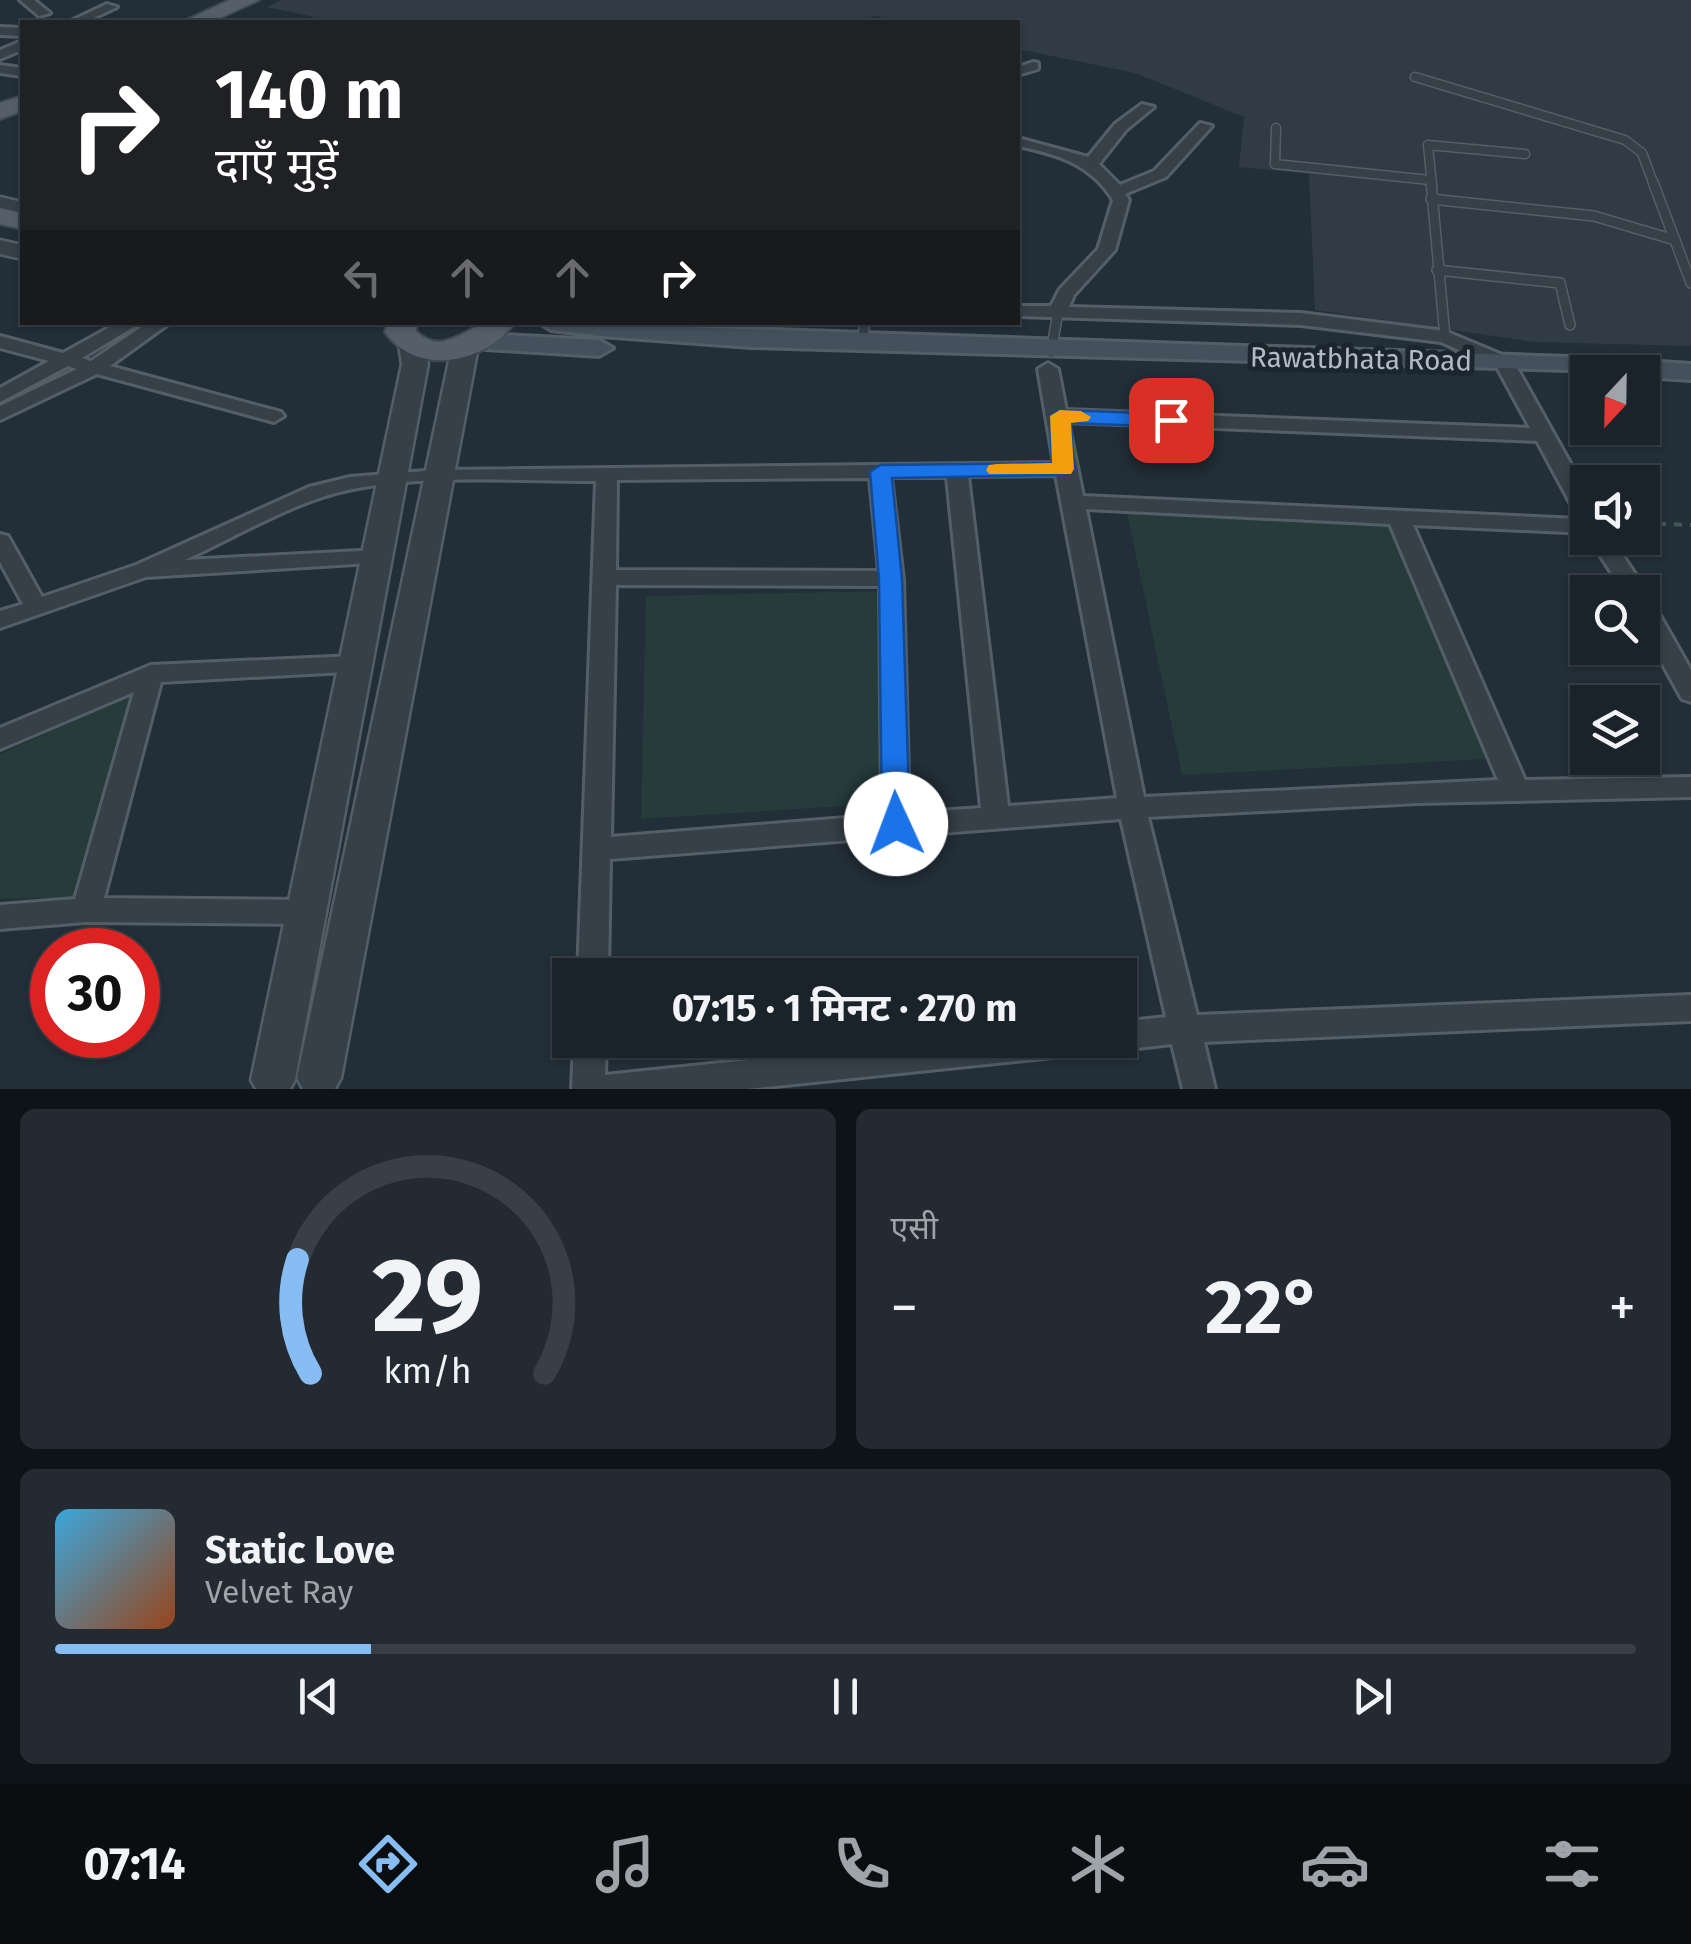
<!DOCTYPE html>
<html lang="hi">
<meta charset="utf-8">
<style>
body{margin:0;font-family:"Fira Sans","Noto Sans Devanagari",sans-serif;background:#232a32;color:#f1f3f6;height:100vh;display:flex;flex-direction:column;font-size:38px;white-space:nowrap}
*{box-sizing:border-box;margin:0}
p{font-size:32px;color:#9fa4a8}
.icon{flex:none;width:55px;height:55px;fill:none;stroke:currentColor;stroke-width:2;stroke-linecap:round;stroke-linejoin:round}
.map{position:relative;height:1089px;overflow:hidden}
.panel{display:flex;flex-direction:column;gap:20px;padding:20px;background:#0e1317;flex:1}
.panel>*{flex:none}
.banner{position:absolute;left:20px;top:20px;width:1000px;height:305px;border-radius:0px;box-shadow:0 2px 8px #0004,0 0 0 2px #383f47;background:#202124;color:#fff;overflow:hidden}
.needle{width:65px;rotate:202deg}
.tools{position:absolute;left:1570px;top:355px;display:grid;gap:20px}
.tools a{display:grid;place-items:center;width:90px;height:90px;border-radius:0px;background:#1a222a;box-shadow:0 2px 8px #0004,0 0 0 2px #383f47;font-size:50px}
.speed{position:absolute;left:30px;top:928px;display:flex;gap:20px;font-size:50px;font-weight:700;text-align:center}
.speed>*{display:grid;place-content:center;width:130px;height:130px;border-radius:50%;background:#1a222a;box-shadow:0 2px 8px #0004,0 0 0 2px #383f47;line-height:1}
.speed .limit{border:15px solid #d22;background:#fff;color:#111}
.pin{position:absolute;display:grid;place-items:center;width:85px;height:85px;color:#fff;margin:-42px;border-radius:20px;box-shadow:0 5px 15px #0006}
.me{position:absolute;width:110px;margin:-55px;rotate:358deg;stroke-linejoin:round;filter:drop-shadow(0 0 8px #0008)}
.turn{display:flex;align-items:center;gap:35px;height:210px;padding:0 30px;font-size:45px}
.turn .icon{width:130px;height:130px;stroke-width:2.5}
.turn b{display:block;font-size:70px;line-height:85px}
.lanes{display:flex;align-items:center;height:95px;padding:0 30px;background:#0003;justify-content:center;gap:50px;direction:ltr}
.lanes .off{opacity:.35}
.big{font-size:75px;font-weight:700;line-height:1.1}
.panel .widget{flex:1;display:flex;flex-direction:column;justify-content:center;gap:15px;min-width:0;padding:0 35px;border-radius:15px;background:#232a32}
.panel .dial{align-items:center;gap:0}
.dial svg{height:260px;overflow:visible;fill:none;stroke:#383f47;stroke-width:7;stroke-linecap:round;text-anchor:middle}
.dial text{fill:#f1f3f6;stroke:none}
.song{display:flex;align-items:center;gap:30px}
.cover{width:120px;height:120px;border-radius:15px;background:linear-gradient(135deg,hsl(200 70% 55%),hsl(20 70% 35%))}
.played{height:10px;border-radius:5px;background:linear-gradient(90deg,#88bdf3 20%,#383f47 20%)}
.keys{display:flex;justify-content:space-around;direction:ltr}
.heat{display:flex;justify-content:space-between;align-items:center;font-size:55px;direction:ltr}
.panel .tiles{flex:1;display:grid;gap:20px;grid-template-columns:1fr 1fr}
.widget:last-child{grid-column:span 2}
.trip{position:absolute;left:552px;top:958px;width:585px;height:100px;border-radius:0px;background:#1a222a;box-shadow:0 2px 8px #0004,0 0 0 2px #383f47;font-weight:700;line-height:100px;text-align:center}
.dock{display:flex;height:160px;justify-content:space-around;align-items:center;background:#0a0e11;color:#9fa4a8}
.dock .icon{width:70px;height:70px}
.dock .current{color:#88bdf3}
.dock b{font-size:45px;color:#f1f3f6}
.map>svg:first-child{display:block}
.airport{fill:#303b46}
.green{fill:#253c3b}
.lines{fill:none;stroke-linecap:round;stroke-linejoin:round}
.service-far1-casing{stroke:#545e67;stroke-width:11}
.service-casing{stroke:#545e67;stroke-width:12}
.minor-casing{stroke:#545e67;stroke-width:6}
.tertiary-casing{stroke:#545e67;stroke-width:5}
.secondary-casing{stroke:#545e67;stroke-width:6}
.primary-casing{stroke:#3f4952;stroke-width:4}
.path{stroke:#445858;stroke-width:4;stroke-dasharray:8 8;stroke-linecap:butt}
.service-far1{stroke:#364049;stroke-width:8}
.service{stroke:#364049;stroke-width:9}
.minor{fill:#364049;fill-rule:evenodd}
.tertiary{fill:#364049;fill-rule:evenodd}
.secondary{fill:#44505c;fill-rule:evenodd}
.primary{fill:#545f69;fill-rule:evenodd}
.route{fill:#1a73e8;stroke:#114b97;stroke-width:2.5}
.slow{fill:#f59e0b}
.labels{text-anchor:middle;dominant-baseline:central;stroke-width:10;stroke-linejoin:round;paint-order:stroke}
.street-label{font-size:28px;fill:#b1bbc5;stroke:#1b252e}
</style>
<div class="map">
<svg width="1691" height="1089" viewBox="0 0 1691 1089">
<rect width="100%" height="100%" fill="#222e38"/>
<path class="airport" d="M281,0H1691V346L1534,342L1315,310L1309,174L1239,167L1244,117L1135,73L1018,49V22H901L875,16L855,22H304L314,17L267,7Z"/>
<g class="green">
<path d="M1127,513L1390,521L1487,759L1182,775Z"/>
<path d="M888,591L892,803L641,819L646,596Z"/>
<path d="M142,690L78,897L0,899V754Z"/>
</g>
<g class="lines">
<defs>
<g id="service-far1">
<path d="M1415,77L1625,140L1642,153L1654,185"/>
<path d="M1276,128L1275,164L1430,180"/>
<path d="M1432,185L1428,145L1525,154"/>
</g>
<g id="service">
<path d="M1431,182L1445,337"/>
<path d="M1653,182L1691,283"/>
<path d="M1431,199L1594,216L1675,240"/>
<path d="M1437,270L1560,283L1570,325"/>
<path d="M862,343L865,322"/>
<path d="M1051,352L1058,312"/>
</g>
<g id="minor">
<path d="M20,0H34L50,13L39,16Z"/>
<path d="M107,4L117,7L85,22H69Z"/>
<path d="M0,27L22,28V36L0,35Z"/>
<path d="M22,41V50L0,59V50Z"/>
<path d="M1033,62L1038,63V69L1018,75V67Z"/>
<path d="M0,65L22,68V76L0,73Z"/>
<path d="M1142,104L1154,107L1126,130L1099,164L1120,185L1154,171L1200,123L1212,126L1166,177L1125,194L1129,200L1115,250L1074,295L1069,307L1301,313L1445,331L1512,359L1588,495V533L1413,525L1525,780L1691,777V797L1418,803L1148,817L1197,1015L1691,995V1021L1204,1042L1215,1089H1183L1172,1044L1120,1050L1109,1046L1106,1040H1120V1022L1166,1017L1121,819L610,859L608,975H578L596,481C519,481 423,474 348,490C295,501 235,537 185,560L379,550L390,557L387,562L146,577L0,628V611L23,604L0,562V534L8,536L42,597L136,565L309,487L350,477L437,470L1054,463L1038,369L1048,363L1058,369L1066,410L1530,428L1497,367L1441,342L1301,325L1018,316V306H1051L1060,289L1098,249L1113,200C1091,164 1057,154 1018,146V138L1088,157L1115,124ZM1068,422L1537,441L1579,519L1083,496ZM1056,475L1117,798L1008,806L968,476ZM891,477H947L981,808L909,813L903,579ZM870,478L879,571L616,570L617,480ZM1086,509L1390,524L1498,780L1144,797ZM616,585L880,586L882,815L611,837Z"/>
<path d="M119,322H142L82,358L91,361L149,322H171L110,366L281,412L284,416L274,422L97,374L0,420V406L77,369L68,366L0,402V388L49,361L0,348V336L63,353Z"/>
<path d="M1589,538H1611L1647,592L1644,597L1650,598L1691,670V702L1682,699L1642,627V592H1624Z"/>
<path d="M355,656L364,659L367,665L364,671L161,682L104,898L303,900L313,904L318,912L313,920L303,924L86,922L0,929V905L75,899L134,692L0,749V728L151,665Z"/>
<path d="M574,1040H606L605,1075L944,1040H1098L1093,1050L1082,1054L747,1089H572Z"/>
</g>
<g id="tertiary">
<path d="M0,197L22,202V215L0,210Z"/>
<path d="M0,240L22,245V259L0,254Z"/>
<path d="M412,337L425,345L428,364L295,1080L290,1089H256L251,1080L402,364L399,345Z"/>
<path d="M465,339L478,347L341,1078L335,1089H303L297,1078L452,347Z"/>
</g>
<g id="secondary">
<path d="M538,322L1599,358L1691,364V380L1642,377V372L751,347L601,336L551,330Z"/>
<path d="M481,334L599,340L613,348L599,356L471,348L467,342L471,336Z"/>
</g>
<g id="primary">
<path d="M230,0H259L211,22H182Z"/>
<path d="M22,96V111L0,119V103Z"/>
<path d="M0,208L22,213V229L0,224Z"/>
<path d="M387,322H417L416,331C439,354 459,334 482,324C490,320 506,322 515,322C486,364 416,377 385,332Z"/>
</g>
</defs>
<use href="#service-far1" class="service-far1-casing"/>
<use href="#service" class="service-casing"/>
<use href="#minor" class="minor-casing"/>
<use href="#tertiary" class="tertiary-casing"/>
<use href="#secondary" class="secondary-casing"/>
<use href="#primary" class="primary-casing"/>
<path class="path" d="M1642,523L1691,525"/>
<use href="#service-far1" class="service-far1"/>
<use href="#service" class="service"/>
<use href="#minor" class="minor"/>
<use href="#tertiary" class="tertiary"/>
<use href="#secondary" class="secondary"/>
<use href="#primary" class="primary"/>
</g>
<path class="route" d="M1060,410L1171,414L1181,420L1171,427L1071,423L1074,469L1063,475L892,478L902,579L910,824L906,832L896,835L886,832L882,824L879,579L870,472L880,465L1052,463L1050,416Z"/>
<path class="slow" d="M1060,410L1081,411L1091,417L1088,421L1071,423L1074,469L1071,474H989L986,470L989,465L997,464L1052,463L1050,416Z"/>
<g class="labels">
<g class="street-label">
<text transform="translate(1361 359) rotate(1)">Rawatbhata Road</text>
</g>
</g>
</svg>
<div class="tools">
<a><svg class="needle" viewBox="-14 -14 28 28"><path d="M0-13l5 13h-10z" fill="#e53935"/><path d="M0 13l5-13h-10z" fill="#9fa4a8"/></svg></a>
<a><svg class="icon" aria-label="sound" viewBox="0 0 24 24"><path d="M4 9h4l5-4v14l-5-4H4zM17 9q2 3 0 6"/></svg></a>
<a><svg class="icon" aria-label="search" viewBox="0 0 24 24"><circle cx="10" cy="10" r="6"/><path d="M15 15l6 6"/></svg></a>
<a><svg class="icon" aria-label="layers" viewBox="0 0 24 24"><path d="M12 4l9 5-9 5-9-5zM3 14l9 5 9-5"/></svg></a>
</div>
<div class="speed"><div class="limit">30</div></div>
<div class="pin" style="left:1171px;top:420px;background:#d93025"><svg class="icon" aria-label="arrive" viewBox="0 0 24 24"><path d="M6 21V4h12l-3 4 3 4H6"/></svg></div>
<svg class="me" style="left:896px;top:824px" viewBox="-20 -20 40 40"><circle r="19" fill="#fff"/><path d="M0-13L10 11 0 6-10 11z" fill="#1a73e8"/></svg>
<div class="trip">07:15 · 1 मिनट · 270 m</div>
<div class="banner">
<div class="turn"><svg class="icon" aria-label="right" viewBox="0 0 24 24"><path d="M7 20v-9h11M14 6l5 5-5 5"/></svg><div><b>140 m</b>दाएँ मुड़ें</div></div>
<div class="lanes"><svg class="icon off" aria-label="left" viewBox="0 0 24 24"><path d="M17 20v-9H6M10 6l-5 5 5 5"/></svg><svg class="icon off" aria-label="ahead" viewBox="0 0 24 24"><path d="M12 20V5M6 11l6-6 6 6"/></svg><svg class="icon off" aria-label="ahead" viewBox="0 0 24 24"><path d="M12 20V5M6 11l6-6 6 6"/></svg><svg class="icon" aria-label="right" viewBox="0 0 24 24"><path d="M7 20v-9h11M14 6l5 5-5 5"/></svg></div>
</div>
</div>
<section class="panel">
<div class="tiles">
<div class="widget dial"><svg viewBox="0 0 100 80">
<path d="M14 69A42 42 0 1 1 86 69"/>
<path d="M14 69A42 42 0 0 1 10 34" stroke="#88bdf3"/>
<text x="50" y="56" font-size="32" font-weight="700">29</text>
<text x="50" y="72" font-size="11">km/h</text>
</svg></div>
<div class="widget"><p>एसी</p>
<div class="heat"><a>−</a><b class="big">22°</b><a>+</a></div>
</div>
<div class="widget">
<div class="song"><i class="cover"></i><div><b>Static Love</b><p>Velvet Ray</p></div></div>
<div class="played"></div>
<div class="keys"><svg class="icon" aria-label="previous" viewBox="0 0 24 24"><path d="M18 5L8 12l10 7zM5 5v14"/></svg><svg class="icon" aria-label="pause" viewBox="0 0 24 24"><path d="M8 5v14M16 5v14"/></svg><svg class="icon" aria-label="next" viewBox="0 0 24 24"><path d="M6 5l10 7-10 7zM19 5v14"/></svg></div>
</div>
</div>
</section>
<nav class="dock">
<b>07:14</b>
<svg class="icon current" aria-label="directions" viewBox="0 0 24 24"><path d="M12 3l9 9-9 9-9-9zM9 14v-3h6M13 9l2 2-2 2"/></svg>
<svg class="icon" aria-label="music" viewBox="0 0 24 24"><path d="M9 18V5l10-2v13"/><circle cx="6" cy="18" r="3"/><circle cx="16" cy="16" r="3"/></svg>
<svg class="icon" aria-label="phone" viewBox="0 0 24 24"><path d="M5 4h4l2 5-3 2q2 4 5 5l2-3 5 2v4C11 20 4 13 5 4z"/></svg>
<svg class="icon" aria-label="climate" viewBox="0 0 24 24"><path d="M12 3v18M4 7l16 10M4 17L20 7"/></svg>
<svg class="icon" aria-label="car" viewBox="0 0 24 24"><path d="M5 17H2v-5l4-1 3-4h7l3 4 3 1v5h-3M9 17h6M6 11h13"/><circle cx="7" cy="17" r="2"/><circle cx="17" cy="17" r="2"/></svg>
<svg class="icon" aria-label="filters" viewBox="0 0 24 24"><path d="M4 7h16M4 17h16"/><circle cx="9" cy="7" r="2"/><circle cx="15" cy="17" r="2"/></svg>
</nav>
